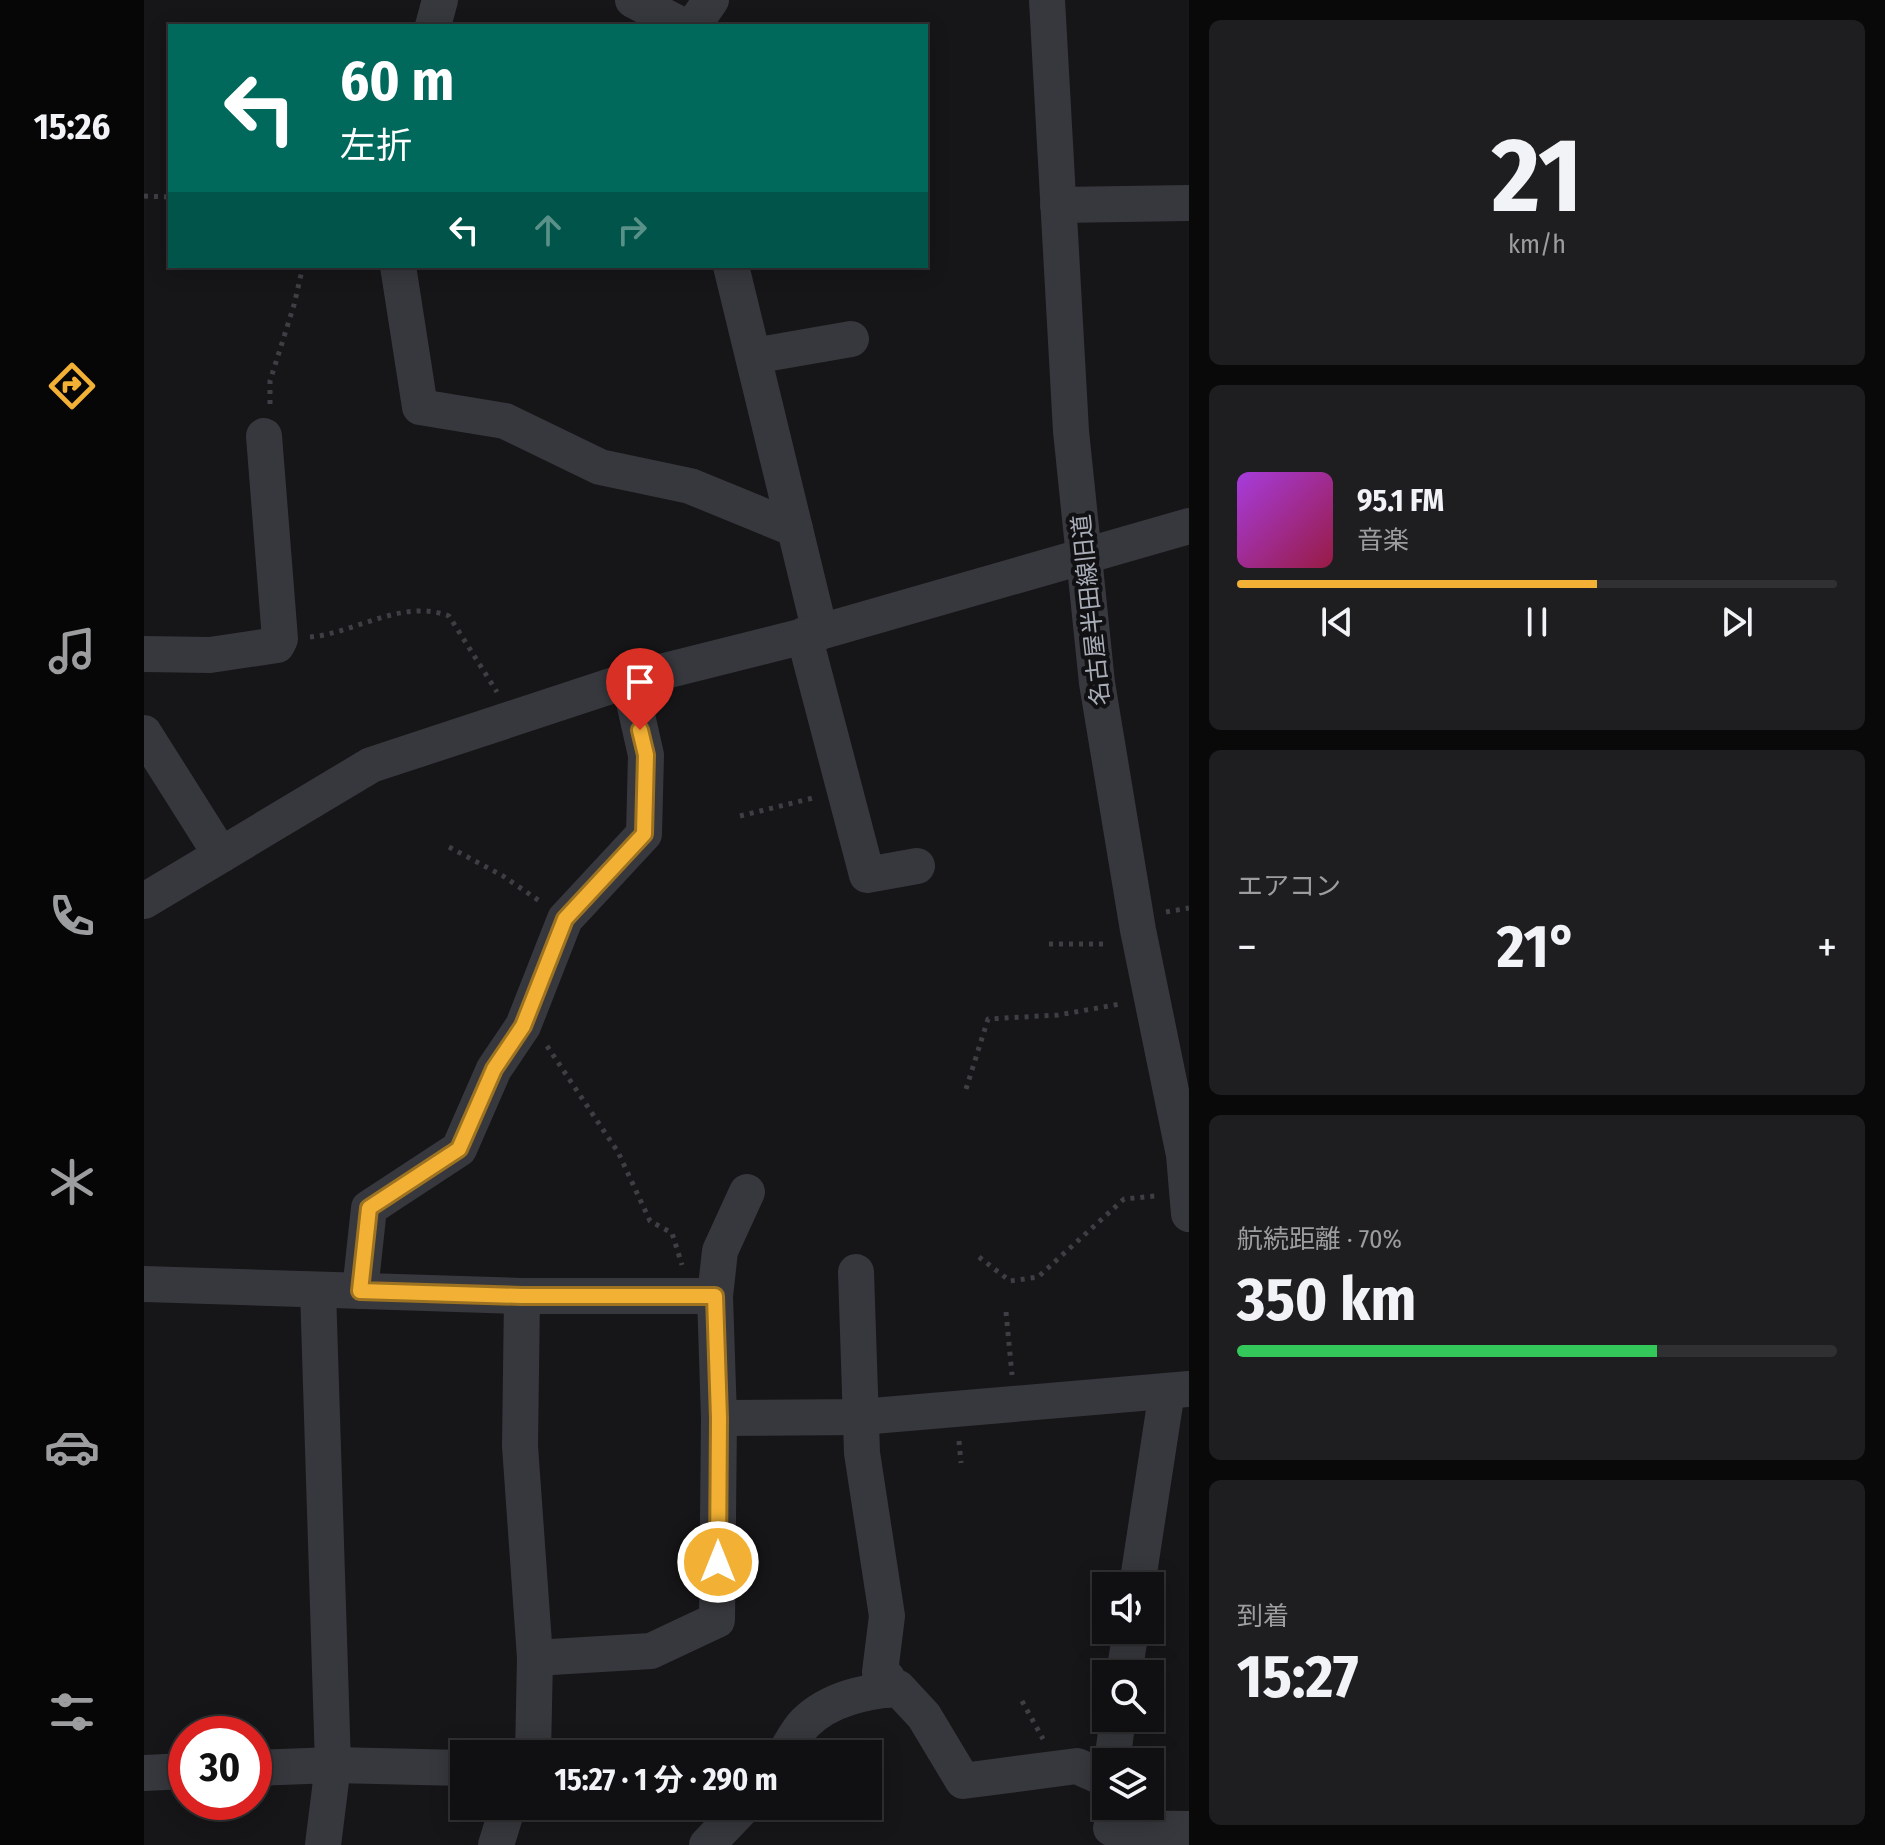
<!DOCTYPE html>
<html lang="ja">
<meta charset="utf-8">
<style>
body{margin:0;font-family:"Fira Sans Condensed","Noto Sans JP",sans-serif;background:#1e1e20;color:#f1f3f6;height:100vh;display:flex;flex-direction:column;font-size:30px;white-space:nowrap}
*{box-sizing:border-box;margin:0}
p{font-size:26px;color:#9c9d9f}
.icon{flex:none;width:44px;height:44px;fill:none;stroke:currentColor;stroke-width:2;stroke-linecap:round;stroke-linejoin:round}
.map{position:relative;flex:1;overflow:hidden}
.details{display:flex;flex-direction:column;gap:20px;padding:20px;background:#09090a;width:696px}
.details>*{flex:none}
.guide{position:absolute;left:24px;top:24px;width:760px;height:244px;border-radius:0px;box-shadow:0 4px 20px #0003,0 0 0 2px #303032;background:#00695c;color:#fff;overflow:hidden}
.tools{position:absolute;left:948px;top:1572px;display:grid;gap:16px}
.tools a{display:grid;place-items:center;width:72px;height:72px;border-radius:0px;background:#101012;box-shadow:0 4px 20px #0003,0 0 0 2px #303032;font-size:40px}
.speed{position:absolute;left:24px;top:1716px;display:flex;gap:16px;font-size:40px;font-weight:700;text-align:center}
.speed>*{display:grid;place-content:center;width:104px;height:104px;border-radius:50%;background:#101012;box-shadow:0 4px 20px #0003,0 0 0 2px #303032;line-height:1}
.speed .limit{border:12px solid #d22;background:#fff;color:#111}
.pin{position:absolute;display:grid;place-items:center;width:68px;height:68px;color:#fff;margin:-82px -34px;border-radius:50% 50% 50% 0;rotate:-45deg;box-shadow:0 0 8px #0007}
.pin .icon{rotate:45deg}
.me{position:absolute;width:88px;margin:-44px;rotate:0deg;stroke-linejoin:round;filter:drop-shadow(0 0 6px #0008)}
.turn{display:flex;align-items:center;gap:28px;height:168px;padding:0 40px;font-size:36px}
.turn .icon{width:104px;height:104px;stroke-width:2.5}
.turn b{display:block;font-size:56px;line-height:68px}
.lanes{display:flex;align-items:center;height:76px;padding:0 40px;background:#0003;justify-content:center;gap:40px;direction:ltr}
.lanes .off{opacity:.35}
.big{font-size:60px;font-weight:700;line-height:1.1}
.details .widget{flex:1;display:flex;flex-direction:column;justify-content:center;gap:12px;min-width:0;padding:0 28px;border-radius:12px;background:#1e1e20}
.details .dial{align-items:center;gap:0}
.dial b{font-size:104px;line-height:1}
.song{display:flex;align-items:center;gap:24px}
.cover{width:96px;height:96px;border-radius:12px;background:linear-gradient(135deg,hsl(280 70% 55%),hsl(340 70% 35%))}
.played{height:8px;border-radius:4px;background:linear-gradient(90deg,#f2b134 60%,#303032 60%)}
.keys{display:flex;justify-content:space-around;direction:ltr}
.heat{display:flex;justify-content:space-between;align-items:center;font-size:44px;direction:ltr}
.charge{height:12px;border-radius:6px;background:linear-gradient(90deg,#34c759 70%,#303032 0)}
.trip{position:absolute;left:306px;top:1740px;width:432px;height:80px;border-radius:0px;background:#101012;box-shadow:0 4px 20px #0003,0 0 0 2px #303032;font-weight:700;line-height:80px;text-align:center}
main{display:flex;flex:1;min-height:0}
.dock{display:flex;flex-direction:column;width:144px;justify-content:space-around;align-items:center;background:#060607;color:#9c9d9f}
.dock .icon{width:56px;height:56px}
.dock .current{color:#f2b134}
.dock b{font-size:36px;color:#f1f3f6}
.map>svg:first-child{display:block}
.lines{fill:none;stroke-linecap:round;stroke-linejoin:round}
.path{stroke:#3d3f44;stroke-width:5;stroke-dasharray:4 6;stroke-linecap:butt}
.minor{stroke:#37383d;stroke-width:36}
.route-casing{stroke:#9d7322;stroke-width:20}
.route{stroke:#f2b134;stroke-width:14}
.labels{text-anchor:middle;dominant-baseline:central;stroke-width:8;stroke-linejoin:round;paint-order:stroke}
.street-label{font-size:24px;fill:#a8adb8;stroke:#111113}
</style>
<main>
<nav class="dock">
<b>15:26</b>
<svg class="icon current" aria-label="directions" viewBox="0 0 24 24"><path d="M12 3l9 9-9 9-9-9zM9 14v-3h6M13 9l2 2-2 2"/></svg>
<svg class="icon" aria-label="music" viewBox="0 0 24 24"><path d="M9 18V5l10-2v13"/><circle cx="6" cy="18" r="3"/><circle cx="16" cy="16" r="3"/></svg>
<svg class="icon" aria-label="phone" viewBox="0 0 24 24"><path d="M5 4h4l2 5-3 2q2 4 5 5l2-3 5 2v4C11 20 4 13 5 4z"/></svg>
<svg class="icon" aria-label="climate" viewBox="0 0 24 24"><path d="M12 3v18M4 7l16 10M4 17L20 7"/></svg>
<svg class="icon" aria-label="car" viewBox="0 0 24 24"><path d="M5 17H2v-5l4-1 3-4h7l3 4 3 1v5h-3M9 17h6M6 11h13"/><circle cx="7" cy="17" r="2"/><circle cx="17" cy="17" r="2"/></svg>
<svg class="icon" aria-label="filters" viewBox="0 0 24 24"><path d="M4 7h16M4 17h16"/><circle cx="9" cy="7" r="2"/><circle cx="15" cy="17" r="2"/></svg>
</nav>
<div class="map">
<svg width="1045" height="1845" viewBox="0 0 1045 1845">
<rect width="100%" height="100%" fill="#161618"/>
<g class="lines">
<g class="path">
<path d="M0,196L26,197"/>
<path d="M126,404V381L150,305L159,266"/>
<path d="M166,637C212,633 258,598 305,616L353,692"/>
<path d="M596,816L669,798"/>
<path d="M305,847L359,876L397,902"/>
<path d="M1022,912L1045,908"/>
<path d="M905,944H964"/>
<path d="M403,1046L474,1152L506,1221L528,1233L538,1265"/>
<path d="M822,1089L844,1019L914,1015L976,1004"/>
<path d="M835,1257L866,1281L894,1277L980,1199L1011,1196"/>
<path d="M862,1312L868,1375"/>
<path d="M815,1441L817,1463"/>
<path d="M878,1701L899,1739"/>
</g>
<g class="minor">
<path d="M489,0L539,26"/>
<path d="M903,0L927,431L953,683L994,930L1040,1155L1045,1214"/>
<path d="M289,26L296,0"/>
<path d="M549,26L567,0"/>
<path d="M914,205L1045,203"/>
<path d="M254,266L276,407L361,421L456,467L546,486L651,529"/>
<path d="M587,266L676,632"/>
<path d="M609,356L707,339"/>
<path d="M660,635L723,875L773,866"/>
<path d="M0,654L66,655L133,645L136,639L120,436"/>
<path d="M0,733L77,855"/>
<path d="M0,901L227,765L485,680L676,632L1045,526"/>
<path d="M712,1272L718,1453L743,1616L736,1672L743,1678V1690"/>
<path d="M0,1284L378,1296H571L575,1418L573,1620L507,1651L391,1658"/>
<path d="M174,1290L189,1765L179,1845"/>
<path d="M216,1291L225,1208L315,1149L350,1069L379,1026L421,919L500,834L502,755L485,680"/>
<path d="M378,1296L376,1446L391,1658L389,1754"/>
<path d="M571,1296L576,1251L603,1192"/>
<path d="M575,1418L717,1417L1045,1389"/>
<path d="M993,1586L1023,1391"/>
<path d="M980,1674L987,1630"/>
<path d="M640,1754C647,1744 653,1731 661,1723C686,1698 722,1692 754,1688L780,1716L819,1781L933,1766L962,1779"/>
<path d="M968,1762L974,1718"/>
<path d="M110,1768L189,1765L320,1768"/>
<path d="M0,1773L42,1771"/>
<path d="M967,1828L1045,1829"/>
<path d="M352,1845L364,1806"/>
<path d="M563,1845L600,1806"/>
</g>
</g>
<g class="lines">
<defs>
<path id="route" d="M496,730L502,755L500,834L421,919L379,1026L350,1069L315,1149L225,1208L216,1291L378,1296H571L575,1418L574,1562"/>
</defs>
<use href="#route" class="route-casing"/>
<use href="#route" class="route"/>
</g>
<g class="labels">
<g class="street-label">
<text transform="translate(947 610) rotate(-96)">名古屋半田線旧道</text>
</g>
</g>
</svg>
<div class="tools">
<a><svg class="icon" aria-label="sound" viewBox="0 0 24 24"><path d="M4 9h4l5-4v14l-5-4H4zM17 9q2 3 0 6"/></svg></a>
<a><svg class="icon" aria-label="search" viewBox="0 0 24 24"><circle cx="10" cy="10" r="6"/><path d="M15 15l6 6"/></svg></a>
<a><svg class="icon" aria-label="layers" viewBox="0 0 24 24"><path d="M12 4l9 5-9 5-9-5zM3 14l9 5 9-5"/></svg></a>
</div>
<div class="speed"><div class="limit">30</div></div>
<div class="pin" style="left:496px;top:730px;background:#d93025"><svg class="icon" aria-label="arrive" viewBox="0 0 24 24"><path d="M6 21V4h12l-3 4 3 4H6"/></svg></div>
<svg class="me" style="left:574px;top:1562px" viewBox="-20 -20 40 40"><circle r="17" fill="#f2b134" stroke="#fff" stroke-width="3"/><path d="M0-11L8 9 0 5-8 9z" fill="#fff"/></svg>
<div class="trip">15:27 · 1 分 · 290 m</div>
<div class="guide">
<div class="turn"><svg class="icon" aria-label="left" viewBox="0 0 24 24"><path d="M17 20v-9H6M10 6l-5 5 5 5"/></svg><div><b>60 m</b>左折</div></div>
<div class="lanes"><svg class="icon" aria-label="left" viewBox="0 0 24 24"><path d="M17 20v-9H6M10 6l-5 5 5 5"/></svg><svg class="icon off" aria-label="ahead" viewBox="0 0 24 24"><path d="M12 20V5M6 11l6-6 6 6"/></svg><svg class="icon off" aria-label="right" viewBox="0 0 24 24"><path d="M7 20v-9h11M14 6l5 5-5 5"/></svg></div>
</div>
</div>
<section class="details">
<div class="widget dial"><b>21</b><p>km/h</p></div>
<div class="widget">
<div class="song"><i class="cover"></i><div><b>95.1 FM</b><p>音楽</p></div></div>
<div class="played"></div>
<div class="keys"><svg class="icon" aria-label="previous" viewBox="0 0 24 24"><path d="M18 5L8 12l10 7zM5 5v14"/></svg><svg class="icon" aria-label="pause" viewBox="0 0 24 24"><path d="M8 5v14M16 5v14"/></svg><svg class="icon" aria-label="next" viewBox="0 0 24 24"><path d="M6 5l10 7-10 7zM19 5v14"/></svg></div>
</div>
<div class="widget"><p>エアコン</p>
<div class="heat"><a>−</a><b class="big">21°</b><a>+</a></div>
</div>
<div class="widget"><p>航続距離 · 70%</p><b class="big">350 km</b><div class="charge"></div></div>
<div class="widget"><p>到着</p><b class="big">15:27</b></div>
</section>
</main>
